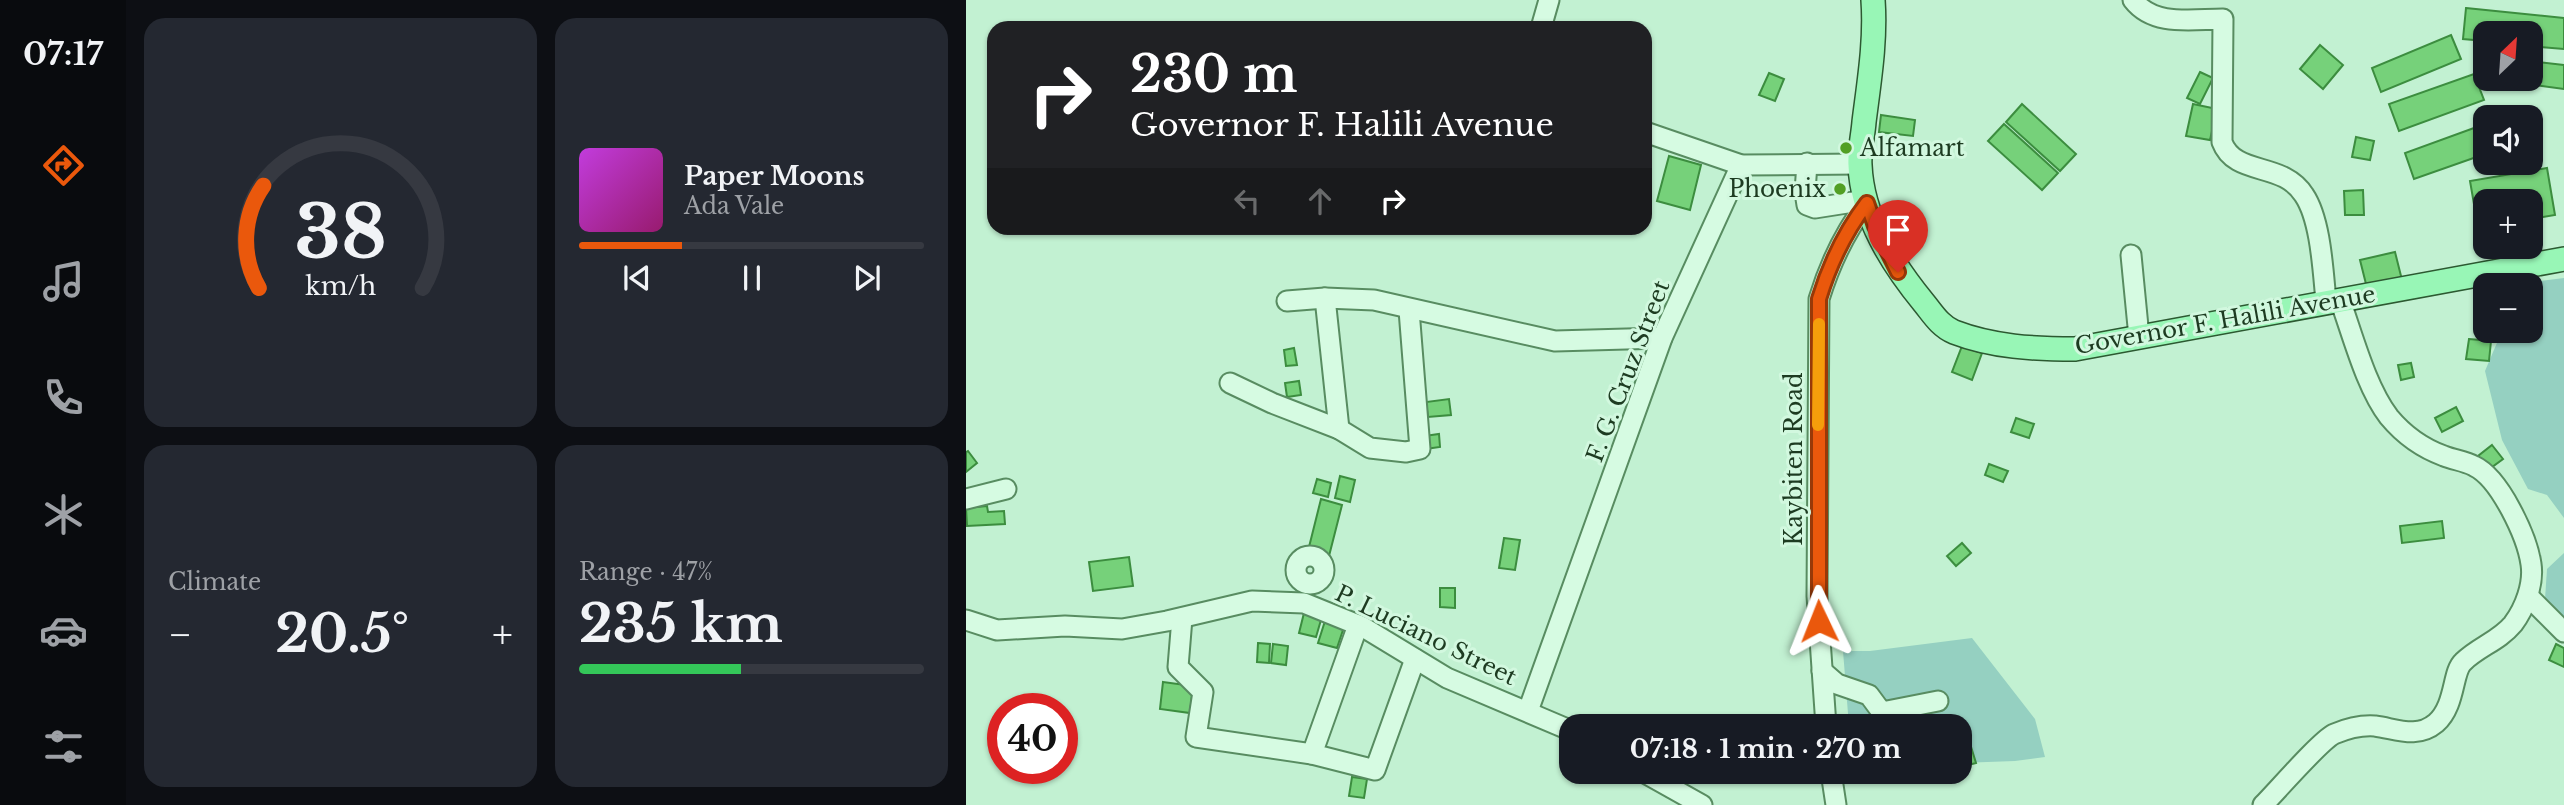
<!DOCTYPE html>
<meta charset="utf-8">
<style>
body{margin:0;font-family:"Libre Baskerville",serif;background:#242831;color:#f1f3f6;height:100vh;display:flex;flex-direction:column;font-size:26px;white-space:nowrap}
*{box-sizing:border-box;margin:0}
p{font-size:23px;color:#9ea1a6}
.icon{flex:none;width:38px;height:38px;fill:none;stroke:currentColor;stroke-width:2;stroke-linecap:round;stroke-linejoin:round}
.map{position:relative;flex:1;overflow:hidden}
.drawer{display:flex;flex-direction:column;gap:18px;padding:18px;background:#0d0f14;width:840px}
.drawer>*{flex:none}
.banner{position:absolute;left:21px;top:21px;width:665px;height:214px;border-radius:21px;box-shadow:0 2px 5px #0004;background:#202124;color:#fff;overflow:hidden}
.needle{width:46px;rotate:25deg}
.controls{position:absolute;left:1507px;top:21px;display:grid;gap:14px}
.controls a{display:grid;place-items:center;width:70px;height:70px;border-radius:14px;background:#171b24;box-shadow:0 2px 5px #0004;font-size:35px}
.speed{position:absolute;left:21px;top:693px;display:flex;gap:14px;font-size:35px;font-weight:700;text-align:center}
.speed>*{display:grid;place-content:center;width:91px;height:91px;border-radius:50%;background:#171b24;box-shadow:0 2px 5px #0004;line-height:1}
.speed .limit{border:10px solid #d22;background:#fff;color:#111}
.pin{position:absolute;display:grid;place-items:center;width:60px;height:60px;color:#fff;margin:-72px -30px;border-radius:50% 50% 50% 0;rotate:-45deg;box-shadow:0 0 7px #0007}
.pin .icon{rotate:45deg}
.me{position:absolute;width:77px;margin:-38px;rotate:358deg;stroke-linejoin:round;filter:drop-shadow(0 0 5px #0008)}
.turn{display:flex;align-items:center;gap:24px;height:147px;padding:0 28px;font-size:32px}
.turn .icon{width:91px;height:91px;stroke-width:2.5}
.turn b{display:block;font-size:49px;line-height:60px}
.lanes{display:flex;align-items:center;height:66px;padding:0 28px;background:#0003;justify-content:center;gap:35px;direction:ltr}
.lanes .off{opacity:.35}
.big{font-size:52px;font-weight:700;line-height:1.1}
.drawer .card{flex:1;display:flex;flex-direction:column;justify-content:center;gap:10px;min-width:0;padding:0 24px;border-radius:21px;background:#242831}
.drawer .dial{align-items:center;gap:0}
.dial svg{height:182px;overflow:visible;fill:none;stroke:#363941;stroke-width:7;stroke-linecap:round;text-anchor:middle}
.dial text{fill:#f1f3f6;stroke:none}
.song{display:flex;align-items:center;gap:21px}
.cover{width:84px;height:84px;border-radius:10px;background:linear-gradient(135deg,hsl(290 70% 55%),hsl(320 70% 35%))}
.played{height:7px;border-radius:4px;background:linear-gradient(90deg,#ea580c 30%,#363941 30%)}
.keys{display:flex;justify-content:space-around;direction:ltr}
.heat{display:flex;justify-content:space-between;align-items:center;font-size:38px;direction:ltr}
.charge{height:10px;border-radius:5px;background:linear-gradient(90deg,#34c759 47%,#363941 0)}
.drawer .tiles{flex:1;display:grid;gap:18px;grid-template-columns:repeat(2,1fr)}
.trip{position:absolute;left:593px;top:714px;width:413px;height:70px;border-radius:21px;background:#171b24;box-shadow:0 2px 5px #0004;font-weight:700;line-height:70px;text-align:center}
main{display:flex;flex:1;min-height:0}
.tab-bar{display:flex;flex-direction:column;width:126px;justify-content:space-around;align-items:center;background:#090b0e;color:#9ea1a6}
.tab-bar .icon{width:49px;height:49px}
.tab-bar .active{color:#ea580c}
.tab-bar b{font-size:32px;color:#f1f3f6}
.map>svg:first-child{display:block}
.green{fill:#95d0c1}
.building{fill:#76d17a;stroke:#3c8d3f;stroke-width:2}
.lines{fill:none;stroke-linecap:round;stroke-linejoin:round}
.minor-casing{stroke:#588c61;stroke-width:23}
.major-casing{stroke:#2c5931;stroke-width:26}
.minor{stroke:#d6fbe2;stroke-width:19}
.major{stroke:#98f6b6;stroke-width:23}
.route-casing{stroke:#983908;stroke-width:18}
.route{stroke:#ea580c;stroke-width:12}
.slow{stroke:#f59e0b;stroke-width:12}
.poi-dot{fill:#529f24;stroke:#d2f8df;stroke-width:2.5}
.labels{text-anchor:middle;dominant-baseline:central;stroke-width:6;stroke-linejoin:round;paint-order:stroke}
.poi-label{font-size:23px;fill:#1d3b21;stroke:#d2f8df;text-anchor:start}
.street-label{font-size:23px;fill:#1d3b21;stroke:#d2f8df}
</style>
<main>
<nav class="tab-bar">
<b>07:17</b>
<svg class="icon active" aria-label="directions" viewBox="0 0 24 24"><path d="M12 3l9 9-9 9-9-9zM9 14v-3h6M13 9l2 2-2 2"/></svg>
<svg class="icon" aria-label="music" viewBox="0 0 24 24"><path d="M9 18V5l10-2v13"/><circle cx="6" cy="18" r="3"/><circle cx="16" cy="16" r="3"/></svg>
<svg class="icon" aria-label="phone" viewBox="0 0 24 24"><path d="M5 4h4l2 5-3 2q2 4 5 5l2-3 5 2v4C11 20 4 13 5 4z"/></svg>
<svg class="icon" aria-label="climate" viewBox="0 0 24 24"><path d="M12 3v18M4 7l16 10M4 17L20 7"/></svg>
<svg class="icon" aria-label="car" viewBox="0 0 24 24"><path d="M5 17H2v-5l4-1 3-4h7l3 4 3 1v5h-3M9 17h6M6 11h13"/><circle cx="7" cy="17" r="2"/><circle cx="17" cy="17" r="2"/></svg>
<svg class="icon" aria-label="filters" viewBox="0 0 24 24"><path d="M4 7h16M4 17h16"/><circle cx="9" cy="7" r="2"/><circle cx="15" cy="17" r="2"/></svg>
</nav>
<section class="drawer">
<div class="tiles">
<div class="card dial"><svg viewBox="0 0 100 80">
<path d="M14 69A42 42 0 1 1 86 69"/>
<path d="M14 69A42 42 0 0 1 16 24" stroke="#ea580c"/>
<text x="50" y="56" font-size="32" font-weight="700">38</text>
<text x="50" y="72" font-size="11">km/h</text>
</svg></div>
<div class="card">
<div class="song"><i class="cover"></i><div><b>Paper Moons</b><p>Ada Vale</p></div></div>
<div class="played"></div>
<div class="keys"><svg class="icon" aria-label="previous" viewBox="0 0 24 24"><path d="M18 5L8 12l10 7zM5 5v14"/></svg><svg class="icon" aria-label="pause" viewBox="0 0 24 24"><path d="M8 5v14M16 5v14"/></svg><svg class="icon" aria-label="next" viewBox="0 0 24 24"><path d="M6 5l10 7-10 7zM19 5v14"/></svg></div>
</div>
<div class="card"><p>Climate</p>
<div class="heat"><a>−</a><b class="big">20.5°</b><a>+</a></div>
</div>
<div class="card"><p>Range · 47%</p><b class="big">235 km</b><div class="charge"></div></div>
</div>
</section>
<div class="map">
<svg width="1598" height="805" viewBox="0 0 1598 805">
<rect width="100%" height="100%" fill="#c2f1d2"/>
<g class="green">
<path d="M1598,278V518L1581,495L1562,489L1536,440L1519,371L1536,331H1564V285L1557,283Z"/>
<path d="M1598,553V619L1579,599L1581,569Z"/>
<path d="M1006,638L1069,719L1079,757L1049,761L994,763V726H883L877,651H904Z"/>
<path d="M886,772H963L946,777L887,782Z"/>
</g>
<g class="building">
<path d="M1500,8L1598,18V49L1564,46V33H1519V41L1497,39Z"/>
<path d="M1485,35L1495,59L1415,92L1406,68Z"/>
<path d="M1354,45L1377,65L1357,89L1334,69Z"/>
<path d="M1564,61L1598,65V89L1526,79H1564Z"/>
<path d="M1234,72L1247,78L1234,104L1221,98Z"/>
<path d="M803,73L818,79L809,101L793,95Z"/>
<path d="M1508,74L1518,100L1433,131L1423,104Z"/>
<path d="M1056,104L1110,154L1094,171L1040,122Z"/>
<path d="M1227,104L1251,109L1244,140L1220,136Z"/>
<path d="M915,115L949,120L947,136L913,132Z"/>
<path d="M1038,124L1092,173L1076,190L1022,141Z"/>
<path d="M1519,124V154L1448,179L1439,153Z"/>
<path d="M1390,137L1408,141L1404,160L1386,157Z"/>
<path d="M703,156L735,165L724,210L691,201Z"/>
<path d="M1581,168L1589,215L1564,219V201H1519V226L1512,227L1504,181Z"/>
<path d="M1397,190L1398,215H1379L1378,191Z"/>
<path d="M1429,252L1436,280L1401,288L1394,260Z"/>
<path d="M1503,339L1525,341L1523,361L1500,359Z"/>
<path d="M996,346L1016,353L1006,380L986,372Z"/>
<path d="M328,348L331,365L320,366L318,350Z"/>
<path d="M1445,363L1448,377L1435,380L1432,365Z"/>
<path d="M333,381L335,395L321,397L319,383Z"/>
<path d="M483,399L485,415L462,417L460,402Z"/>
<path d="M1490,407L1497,421L1476,432L1469,418Z"/>
<path d="M1050,418L1068,424L1063,438L1045,432Z"/>
<path d="M473,434L474,447L459,449L458,436Z"/>
<path d="M1526,445L1537,459L1522,470L1512,456Z"/>
<path d="M2,451L11,463L0,472V452Z"/>
<path d="M1023,464L1042,471L1037,482L1019,475Z"/>
<path d="M374,476L389,480L384,502L369,498Z"/>
<path d="M351,479L365,483L362,497L347,493Z"/>
<path d="M355,499L376,505L363,556L342,551Z"/>
<path d="M21,506L22,512L38,511L39,524L1,526L0,508Z"/>
<path d="M1476,521L1478,538L1436,543L1434,526Z"/>
<path d="M538,538L554,540L549,570L533,568Z"/>
<path d="M996,543L1005,553L990,566L981,556Z"/>
<path d="M163,557L167,586L127,591L123,562Z"/>
<path d="M474,588H489V608L474,607Z"/>
<path d="M339,609L357,613L350,637L333,633Z"/>
<path d="M359,621L378,627L371,648L352,643Z"/>
<path d="M292,643L304,644L303,663L291,662Z"/>
<path d="M307,644L322,646L320,665L305,663Z"/>
<path d="M1590,644L1598,648V667L1583,660Z"/>
<path d="M197,682L227,686L224,713L194,709Z"/>
<path d="M998,724L1010,763L994,767V726H990Z"/>
<path d="M386,777L401,779L398,798L383,796Z"/>
</g>
<g class="lines">
<defs>
<g id="minor">
<path d="M1167,0C1188,27 1226,19 1257,19L1256,142C1269,177 1317,161 1338,195C1355,220 1357,272 1360,301"/>
<path d="M575,28L583,0"/>
<path d="M679,132L775,165L894,164"/>
<path d="M841,163L839,192L841,205L849,208L900,200"/>
<path d="M1165,255L1173,337"/>
<path d="M359,298L373,429"/>
<path d="M321,301L359,298L408,300L589,341L696,338"/>
<path d="M264,383L306,403L373,429L404,448L440,452L454,449L443,310"/>
<path d="M0,499L40,489"/>
<circle cx="344" cy="570" r="14"/>
<path d="M1562,596L1598,632"/>
<path d="M216,618L212,667L237,692L230,737L346,754"/>
<path d="M0,620L31,630L99,626L156,629L201,621L286,601L338,603L397,627L481,678L606,731"/>
<path d="M392,625L346,754L409,770L449,659"/>
<path d="M856,671L871,684L903,695L926,726"/>
<path d="M562,711L696,338L775,165"/>
<path d="M916,712L972,701"/>
<path d="M860,726L851,596L853,299C864,263 878,233 901,203"/>
<path d="M677,772L736,805"/>
<path d="M865,772L870,805"/>
<path d="M1297,805C1311,791 1354,741 1368,734C1380,729 1396,725 1409,726C1431,729 1451,739 1470,723C1490,705 1486,672 1497,662C1512,647 1533,641 1547,624C1559,608 1568,584 1565,564C1561,537 1534,478 1508,466C1499,461 1488,460 1478,456C1456,448 1438,435 1423,417C1400,387 1387,336 1374,300"/>
</g>
<path id="major" d="M907,0C910,41 903,82 898,122C897,136 893,151 894,165C896,217 926,264 958,303C967,314 974,326 988,332C1027,347 1068,349 1109,349L1598,259"/>
</defs>
<use href="#minor" class="minor-casing"/>
<use href="#major" class="major-casing"/>
<use href="#minor" class="minor"/>
<use href="#major" class="major"/>
</g>
<g class="lines">
<defs>
<path id="route" d="M853,621V299C864,263 878,233 901,203L909,226L932,272"/>
</defs>
<use href="#route" class="route-casing"/>
<use href="#route" class="route"/>
<path class="slow" d="M852,425L853,324"/>
</g>
<g class="poi-dot">
<circle cx="880" cy="148" r="7"/>
<circle cx="874" cy="189" r="7"/>
</g>
<g class="labels">
<g class="poi-label">
<text x="894" y="148">Alfamart</text>
<text x="860" y="189" text-anchor="end">Phoenix</text>
</g>
<g class="street-label">
<text transform="translate(1259 320) rotate(-10)">Governor F. Halili Avenue</text>
<text transform="translate(662 371) rotate(-69)">F. G. Cruz Street</text>
<text transform="translate(828 459) rotate(-90)">Kaybiten Road</text>
<text transform="translate(460 635) rotate(26)">P. Luciano Street</text>
</g>
</g>
</svg>
<div class="controls">
<a><svg class="needle" viewBox="-14 -14 28 28"><path d="M0-13l5 13h-10z" fill="#e53935"/><path d="M0 13l5-13h-10z" fill="#9ea1a6"/></svg></a>
<a><svg class="icon" aria-label="sound" viewBox="0 0 24 24"><path d="M4 9h4l5-4v14l-5-4H4zM17 9q2 3 0 6"/></svg></a>
<a>+</a>
<a>−</a>
</div>
<div class="speed"><div class="limit">40</div></div>
<div class="pin" style="left:932px;top:272px;background:#d93025"><svg class="icon" aria-label="arrive" viewBox="0 0 24 24"><path d="M6 21V4h12l-3 4 3 4H6"/></svg></div>
<svg class="me" style="left:853px;top:621px" viewBox="-20 -20 40 40"><path d="M0-17L14 15 0 8-14 15z" fill="#ea580c" stroke="#fff" stroke-width="4"/></svg>
<div class="trip">07:18 · 1 min · 270 m</div>
<div class="banner">
<div class="turn"><svg class="icon" aria-label="right" viewBox="0 0 24 24"><path d="M7 20v-9h11M14 6l5 5-5 5"/></svg><div><b>230 m</b>Governor F. Halili Avenue</div></div>
<div class="lanes"><svg class="icon off" aria-label="left" viewBox="0 0 24 24"><path d="M17 20v-9H6M10 6l-5 5 5 5"/></svg><svg class="icon off" aria-label="ahead" viewBox="0 0 24 24"><path d="M12 20V5M6 11l6-6 6 6"/></svg><svg class="icon" aria-label="right" viewBox="0 0 24 24"><path d="M7 20v-9h11M14 6l5 5-5 5"/></svg></div>
</div>
</div>
</main>
